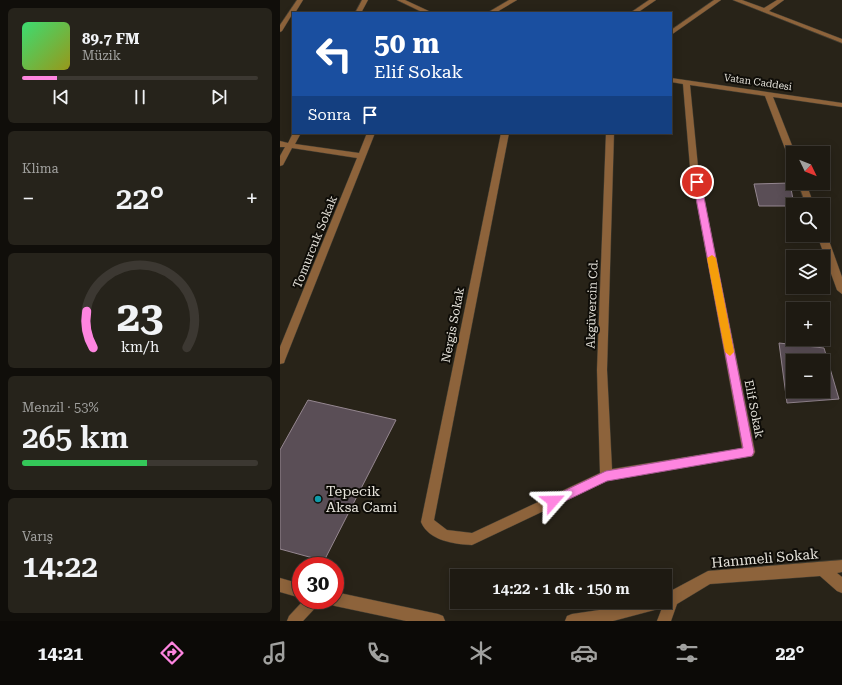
<!DOCTYPE html>
<html lang="tr">
<meta charset="utf-8">
<style>
body{margin:0;font-family:"Roboto Serif",serif;background:#26231b;color:#f1f3f6;height:100vh;display:flex;flex-direction:column;font-size:15px;white-space:nowrap}
*{box-sizing:border-box;margin:0}
p{font-size:13px;color:#a1a19f}
.icon{flex:none;width:22px;height:22px;fill:none;stroke:currentColor;stroke-width:2;stroke-linecap:round;stroke-linejoin:round}
.map{position:relative;flex:1;overflow:hidden}
.details{display:flex;flex-direction:column;gap:8px;padding:8px;background:#100e0a;width:280px}
.details>*{flex:none}
.hud{position:absolute;left:12px;top:12px;width:380px;height:122px;border-radius:0px;box-shadow:0 2px 10px #0003,0 0 0 1px #3c3832;background:#1a4fa0;color:#fff;overflow:hidden}
.needle{width:26px;rotate:133deg}
.fabs{position:absolute;left:506px;top:146px;display:grid;gap:8px}
.fabs a{display:grid;place-items:center;width:44px;height:44px;border-radius:0px;background:#1e1a12;box-shadow:0 2px 10px #0003,0 0 0 1px #3c3832;font-size:20px}
.speed{position:absolute;left:12px;top:557px;display:flex;gap:8px;font-size:20px;font-weight:700;text-align:center}
.speed>*{display:grid;place-content:center;width:52px;height:52px;border-radius:50%;background:#1e1a12;box-shadow:0 2px 10px #0003,0 0 0 1px #3c3832;line-height:1}
.speed .limit{border:6px solid #d22;background:#fff;color:#111}
.pin{position:absolute;display:grid;place-items:center;width:34px;height:34px;color:#fff;margin:-17px;border:2px solid #fff;border-radius:50%;box-shadow:0 1px 4px #0007}
.me{position:absolute;width:44px;margin:-22px;rotate:65deg;stroke-linejoin:round;filter:drop-shadow(0 0 3px #0008)}
.turn{display:flex;align-items:center;gap:14px;height:84px;padding:0 16px;font-size:18px}
.turn .icon{width:52px;height:52px;stroke-width:2.5}
.turn b{display:block;font-size:28px;line-height:34px}
.then{display:flex;align-items:center;height:38px;padding:0 16px;background:#0003;gap:8px;font-size:15px}
.big{font-size:30px;font-weight:600;line-height:1.1}
.details .card{flex:1;display:flex;flex-direction:column;justify-content:center;gap:6px;min-width:0;padding:0 14px;border-radius:6px;background:#26231b}
.details .dial{align-items:center;gap:0}
.dial svg{height:104px;overflow:visible;fill:none;stroke:#3c3832;stroke-width:7;stroke-linecap:round;text-anchor:middle}
.dial text{fill:#f1f3f6;stroke:none}
.song{display:flex;align-items:center;gap:12px}
.cover{width:48px;height:48px;border-radius:6px;background:linear-gradient(135deg,hsl(140 70% 55%),hsl(60 70% 35%))}
.played{height:4px;border-radius:2px;background:linear-gradient(90deg,#fe85e0 15%,#3c3832 15%)}
.keys{display:flex;justify-content:space-around;direction:ltr}
.heat{display:flex;justify-content:space-between;align-items:center;font-size:22px;direction:ltr}
.charge{height:6px;border-radius:3px;background:linear-gradient(90deg,#34c759 53%,#3c3832 0)}
.trip{position:absolute;left:170px;top:569px;width:222px;height:40px;border-radius:0px;background:#1e1a12;box-shadow:0 2px 10px #0003,0 0 0 1px #3c3832;font-weight:600;line-height:40px;text-align:center}
.menu{display:flex;height:64px;justify-content:space-around;align-items:center;background:#0c0a07;color:#a1a19f}
.menu .icon{width:28px;height:28px}
.menu .current{color:#fe85e0}
.menu b{font-size:18px;color:#f1f3f6}
main{display:flex;flex:1;min-height:0}
.map>svg:first-child{display:block}
.building{fill:#5a4e56;stroke:#958790;fill-rule:evenodd}
.lines{fill:none;stroke-linecap:round;stroke-linejoin:round}
.minor-casing{stroke:#423e33;stroke-width:1}
.minor{fill:#8d633b;fill-rule:evenodd}
.route{fill:#fe85e0;stroke:#a55692}
.slow{fill:#f59e0b}
.culture-dot{fill:#0f9aa8;stroke:#0f0d08;stroke-width:1.5}
.labels{text-anchor:middle;dominant-baseline:central;stroke-width:4;stroke-linejoin:round;paint-order:stroke}
.far-street-label{font-size:10px;fill:#e5e2da;stroke:#0f0d08}
.street-label{font-size:12px;fill:#e5e2da;stroke:#0f0d08}
.near-poi-label{font-size:14px;fill:#e5e2da;stroke:#0f0d08;text-anchor:start}
.near-street-label{font-size:14px;fill:#e5e2da;stroke:#0f0d08}
</style>
<main>
<section class="details">
<div class="card">
<div class="song"><i class="cover"></i><div><b>89.7 FM</b><p>Müzik</p></div></div>
<div class="played"></div>
<div class="keys"><svg class="icon" aria-label="previous" viewBox="0 0 24 24"><path d="M18 5L8 12l10 7zM5 5v14"/></svg><svg class="icon" aria-label="pause" viewBox="0 0 24 24"><path d="M8 5v14M16 5v14"/></svg><svg class="icon" aria-label="next" viewBox="0 0 24 24"><path d="M6 5l10 7-10 7zM19 5v14"/></svg></div>
</div>
<div class="card"><p>Klima</p>
<div class="heat"><a>−</a><b class="big">22°</b><a>+</a></div>
</div>
<div class="card dial"><svg viewBox="0 0 100 80">
<path d="M14 69A42 42 0 1 1 86 69"/>
<path d="M14 69A42 42 0 0 1 9 41" stroke="#fe85e0"/>
<text x="50" y="56" font-size="32" font-weight="700">23</text>
<text x="50" y="72" font-size="11">km/h</text>
</svg></div>
<div class="card"><p>Menzil · 53%</p><b class="big">265 km</b><div class="charge"></div></div>
<div class="card"><p>Varış</p><b class="big">14:22</b></div>
</section>
<div class="map">
<svg width="562" height="621" viewBox="0 0 562 621">
<rect width="100%" height="100%" fill="#282318"/>
<g class="building">
<path d="M510,183L514,205L513,206H479L474,184Z"/>
<path d="M499,343L544,348L559,399L507,403ZM513,361H543V391H513Z"/>
<path d="M28,400L116,420L44,561L0,549V450Z"/>
</g>
<g class="lines">
<defs>
<g id="minor">
<path d="M17,0H23L15,13H13L2,31L0,32V25Z"/>
<path d="M82,0H88L81,13H75Z"/>
<path d="M117,0H125L153,13H144Z"/>
<path d="M229,0H237L215,13H207Z"/>
<path d="M369,0H376L357,13H350Z"/>
<path d="M434,0H441L391,35V30Z"/>
<path d="M453,0H462L484,8L497,0H504L489,11L562,39V43Z"/>
<path d="M391,78L562,103V107L493,97L515,153H513V162L509,159L485,96L410,85L418,167L475,452L473,456L327,481L192,545C174,544 149,541 141,522L221,133H229L154,520L167,530L192,533L320,473L317,370L326,133H334L327,370L332,469L462,448L410,167L403,84L391,82Z"/>
<path d="M13,133H21L15,144L79,153L87,133H95L5,360L4,363L0,364V347L77,158L12,148L3,165L0,166V156L5,147H0V141L8,143Z"/>
<path d="M518,183H526L534,205H526Z"/>
<path d="M543,232L547,235L562,277V294L557,290L537,235H543Z"/>
<path d="M562,560V572L557,573L562,577V593L557,591L540,576L430,584L397,604L391,621H377L382,608L333,621H285L287,616L292,614L326,609L355,602H385V594L428,571Z"/>
<path d="M0,578L21,584V598L0,592Z"/>
<path d="M55,592L158,614L163,616L165,621H126L55,606L50,604L49,600H55Z"/>
<path d="M24,600H40L38,605L23,621H7L9,616Z"/>
</g>
</defs>
<use href="#minor" class="minor-casing"/>
<use href="#minor" class="minor"/>
</g>
<path class="route" d="M417,179L421,182L474,452L472,456L327,481L277,505L273,507L269,505L267,501L269,498L326,471L463,448L413,182Z"/>
<path class="slow" d="M432,255L436,258L454,352L450,356L445,352L427,258Z"/>
<circle class="culture-dot" cx="38" cy="499" r="4"/>
<g class="labels">
<g class="far-street-label">
<text transform="translate(478 82) rotate(8)">Vatan Caddesi</text>
</g>
<g class="street-label">
<text transform="translate(35 242) rotate(-68)">Tomurcuk Sokak</text>
<text transform="translate(312 304) rotate(-88)">Akgüvercin Cd.</text>
<text transform="translate(173 325) rotate(-79)">Nergis Sokak</text>
<text transform="translate(474 409) rotate(79)">Elif Sokak</text>
</g>
<g class="near-poi-label">
<text x="46" y="491">Tepecik<tspan x="46" dy="16">Aksa Cami</tspan></text>
</g>
<g class="near-street-label">
<text transform="translate(485 558) rotate(-5)">Hanımeli Sokak</text>
</g>
</g>
</svg>
<div class="fabs">
<a><svg class="needle" viewBox="-14 -14 28 28"><path d="M0-13l5 13h-10z" fill="#e53935"/><path d="M0 13l5-13h-10z" fill="#a1a19f"/></svg></a>
<a><svg class="icon" aria-label="search" viewBox="0 0 24 24"><circle cx="10" cy="10" r="6"/><path d="M15 15l6 6"/></svg></a>
<a><svg class="icon" aria-label="layers" viewBox="0 0 24 24"><path d="M12 4l9 5-9 5-9-5zM3 14l9 5 9-5"/></svg></a>
<a>+</a>
<a>−</a>
</div>
<div class="speed"><div class="limit">30</div></div>
<div class="pin" style="left:417px;top:182px;background:#d93025"><svg class="icon" aria-label="arrive" viewBox="0 0 24 24"><path d="M6 21V4h12l-3 4 3 4H6"/></svg></div>
<svg class="me" style="left:273px;top:501px" viewBox="-20 -20 40 40"><path d="M0-17L14 15 0 8-14 15z" fill="#fe85e0" stroke="#fff" stroke-width="4"/></svg>
<div class="trip">14:22 · 1 dk · 150 m</div>
<div class="hud">
<div class="turn"><svg class="icon" aria-label="left" viewBox="0 0 24 24"><path d="M17 20v-9H6M10 6l-5 5 5 5"/></svg><div><b>50 m</b>Elif Sokak</div></div>
<div class="then">Sonra<svg class="icon" aria-label="arrive" viewBox="0 0 24 24"><path d="M6 21V4h12l-3 4 3 4H6"/></svg></div>
</div>
</div>
</main>
<nav class="menu">
<b>14:21</b>
<svg class="icon current" aria-label="directions" viewBox="0 0 24 24"><path d="M12 3l9 9-9 9-9-9zM9 14v-3h6M13 9l2 2-2 2"/></svg>
<svg class="icon" aria-label="music" viewBox="0 0 24 24"><path d="M9 18V5l10-2v13"/><circle cx="6" cy="18" r="3"/><circle cx="16" cy="16" r="3"/></svg>
<svg class="icon" aria-label="phone" viewBox="0 0 24 24"><path d="M5 4h4l2 5-3 2q2 4 5 5l2-3 5 2v4C11 20 4 13 5 4z"/></svg>
<svg class="icon" aria-label="climate" viewBox="0 0 24 24"><path d="M12 3v18M4 7l16 10M4 17L20 7"/></svg>
<svg class="icon" aria-label="car" viewBox="0 0 24 24"><path d="M5 17H2v-5l4-1 3-4h7l3 4 3 1v5h-3M9 17h6M6 11h13"/><circle cx="7" cy="17" r="2"/><circle cx="17" cy="17" r="2"/></svg>
<svg class="icon" aria-label="filters" viewBox="0 0 24 24"><path d="M4 7h16M4 17h16"/><circle cx="9" cy="7" r="2"/><circle cx="15" cy="17" r="2"/></svg>
<b>22°</b>
</nav>
